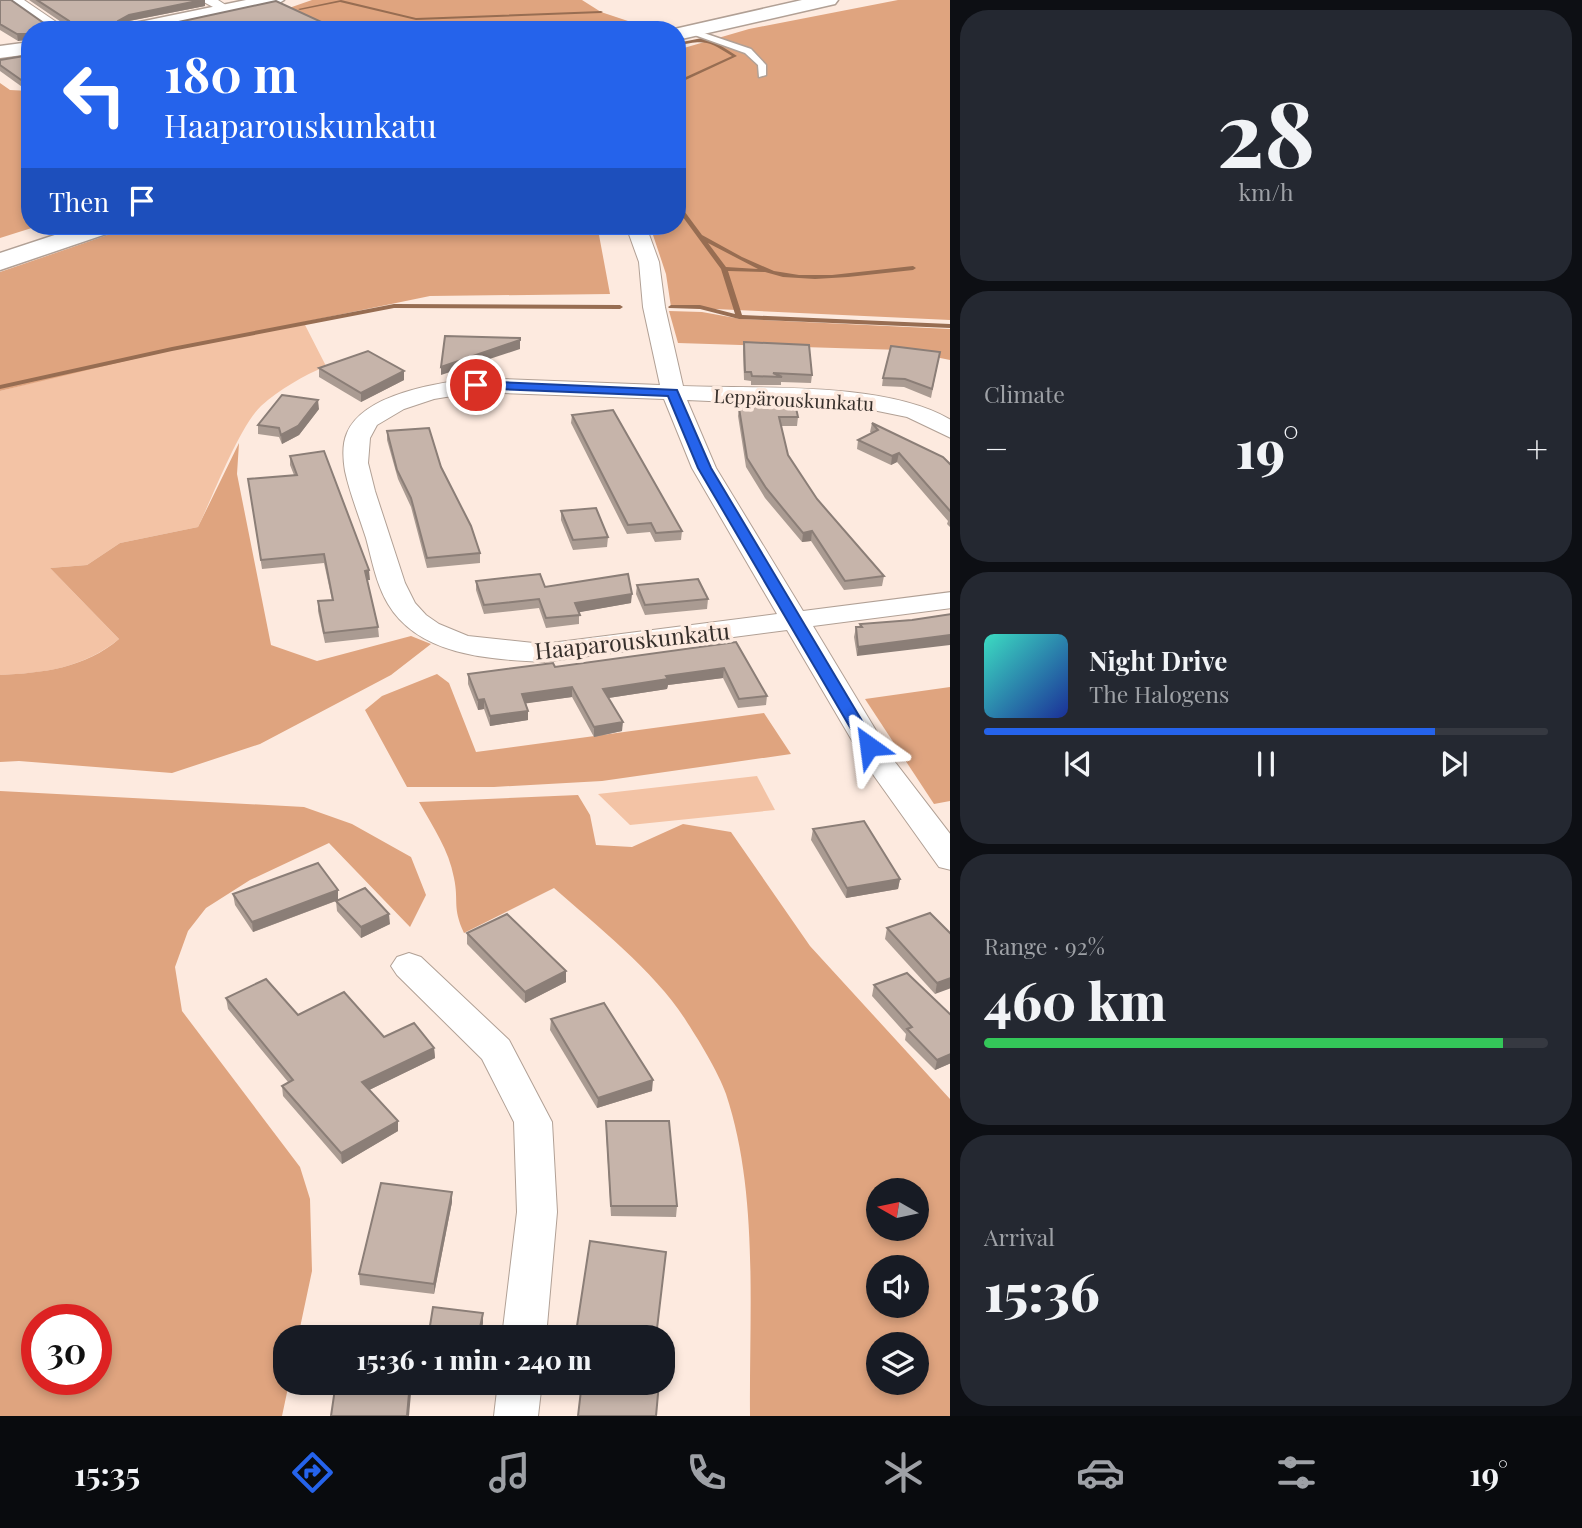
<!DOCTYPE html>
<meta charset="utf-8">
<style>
body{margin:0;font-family:"Playfair Display",serif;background:#242831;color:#f1f3f6;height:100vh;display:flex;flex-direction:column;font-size:26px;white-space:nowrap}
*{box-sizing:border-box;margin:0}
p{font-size:23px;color:#9ea1a6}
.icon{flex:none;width:38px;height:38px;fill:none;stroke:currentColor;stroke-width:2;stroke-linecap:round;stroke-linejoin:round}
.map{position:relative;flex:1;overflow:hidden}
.panel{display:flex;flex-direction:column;gap:10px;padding:10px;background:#0d0f14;width:632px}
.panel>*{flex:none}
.hud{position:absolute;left:21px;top:21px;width:665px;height:214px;border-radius:28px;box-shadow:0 4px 10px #0003;background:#2563eb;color:#fff;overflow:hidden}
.needle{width:46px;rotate:279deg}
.fabs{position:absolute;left:866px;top:1178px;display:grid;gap:14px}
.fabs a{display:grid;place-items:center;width:63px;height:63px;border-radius:50%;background:#171b24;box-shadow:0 4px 10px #0003;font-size:35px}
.speed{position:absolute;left:21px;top:1304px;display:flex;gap:14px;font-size:35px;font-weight:700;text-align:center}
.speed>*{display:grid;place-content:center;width:91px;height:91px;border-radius:50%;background:#171b24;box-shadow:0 4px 10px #0003;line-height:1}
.speed .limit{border:10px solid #d22;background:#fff;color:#111}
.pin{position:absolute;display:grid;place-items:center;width:60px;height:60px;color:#fff;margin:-30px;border:4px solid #fff;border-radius:50%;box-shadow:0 2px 7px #0007}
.me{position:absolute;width:77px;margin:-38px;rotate:329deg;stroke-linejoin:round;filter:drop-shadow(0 0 5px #0008)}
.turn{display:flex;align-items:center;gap:24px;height:147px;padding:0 28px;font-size:32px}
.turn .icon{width:91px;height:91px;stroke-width:2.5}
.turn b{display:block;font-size:49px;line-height:60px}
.then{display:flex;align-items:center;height:66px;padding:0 28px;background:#0003;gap:14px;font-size:26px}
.big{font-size:52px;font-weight:800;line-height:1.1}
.panel .tile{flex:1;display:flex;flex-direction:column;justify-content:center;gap:10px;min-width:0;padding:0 24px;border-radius:28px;background:#242831}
.panel .dial{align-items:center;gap:0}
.dial b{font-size:91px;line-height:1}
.song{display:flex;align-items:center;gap:21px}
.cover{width:84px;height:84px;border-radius:10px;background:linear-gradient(135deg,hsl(170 70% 55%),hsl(230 70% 35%))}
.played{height:7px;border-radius:4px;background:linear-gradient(90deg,#2563eb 80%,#363941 80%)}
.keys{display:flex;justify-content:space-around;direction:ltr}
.heat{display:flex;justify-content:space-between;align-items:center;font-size:38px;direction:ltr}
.charge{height:10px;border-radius:5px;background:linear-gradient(90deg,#34c759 92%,#363941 0)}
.trip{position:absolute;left:273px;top:1325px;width:402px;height:70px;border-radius:28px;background:#171b24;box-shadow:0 4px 10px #0003;font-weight:800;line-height:70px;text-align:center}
.tabs{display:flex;height:112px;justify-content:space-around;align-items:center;background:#090b0e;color:#9ea1a6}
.tabs .icon{width:49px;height:49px}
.tabs .current{color:#2563eb}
.tabs b{font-size:32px;color:#f1f3f6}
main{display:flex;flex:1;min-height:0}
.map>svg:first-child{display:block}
.green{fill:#f3c3a5}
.forest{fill:#dfa47f;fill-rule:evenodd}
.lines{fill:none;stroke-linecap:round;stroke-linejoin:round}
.stream{fill:#976d52;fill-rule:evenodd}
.lane-casing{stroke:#b1a095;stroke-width:3}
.street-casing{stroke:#b1a095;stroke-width:2}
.secondary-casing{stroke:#b1a095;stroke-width:3}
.lane{fill:#fff;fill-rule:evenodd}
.street{fill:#fff;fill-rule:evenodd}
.secondary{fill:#fff;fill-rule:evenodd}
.wall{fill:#aa9b92}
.shaded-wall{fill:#8b7e77}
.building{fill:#c6b4aa;stroke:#8b7e77;stroke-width:2}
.route{fill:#2563eb;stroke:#184099;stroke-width:2}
.labels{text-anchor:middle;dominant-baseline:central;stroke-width:7;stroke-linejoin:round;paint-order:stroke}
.far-street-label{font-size:19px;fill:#362f2b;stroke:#fdeadf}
.street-label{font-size:23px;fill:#362f2b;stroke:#fdeadf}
</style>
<main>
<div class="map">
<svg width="951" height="1416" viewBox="0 0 951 1416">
<rect width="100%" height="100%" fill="#fdeadf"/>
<g class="green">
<path d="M304,323L326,366C303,376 280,389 261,406C239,427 213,496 198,527L120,543L87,565L50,568L119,639C83,668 45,673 0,675V391L231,333Z"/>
<path d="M757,776L775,810L630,825L598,794Z"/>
</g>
<g class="forest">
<path d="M312,0H582L601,12L640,25L624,30H334L289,8Z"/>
<path d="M898,0H950V320L671,307L666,274L650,226H677V50L749,29Z"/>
<path d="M0,83L10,90L30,91V226H38L0,238Z"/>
<path d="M134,226H594L599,235L610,294L430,296L188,346L0,391V272Z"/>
<path d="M669,311L702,312L741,319L950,329V360L901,350L678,343Z"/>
<path d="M239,443L237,474L271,645L317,661L411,636L431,644L391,675L260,744L172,773L19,761L0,762V675C43,673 85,668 119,639L50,568L87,565L120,543L198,527Z"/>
<path d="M437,674L449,683L476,752L764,713L791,754L602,781L494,787H407L365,710L382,696Z"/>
<path d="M950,687V801L934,804L865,699Z"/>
<path d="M0,791L304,807L352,824L411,857L426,895L410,927L329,843L250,880L206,908L188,931L175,967L182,1011L300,1167L310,1199L312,1271L298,1337H285V1382L289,1383L282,1416H0ZM37,1320H96V1379H37Z"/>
<path d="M578,795L590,815L596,845L632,847L683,824L731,832L810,946L950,1099V1416H750C749,1312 759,1193 726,1094C718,1071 698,1039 685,1019C655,972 596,925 554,888L464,933C452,907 459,902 454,878C449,850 433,827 419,802ZM878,1190H917V1228H878ZM878,1267H917V1306H878ZM878,1344H917V1382H878Z"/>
</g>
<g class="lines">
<g class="stream">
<path d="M341,0L416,18L601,11L603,12L601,13L416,20L340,2L300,10L298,9Z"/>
<path d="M702,38L715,42L737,56L677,84V81L732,56C709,41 704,39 677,46V43Z"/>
<path d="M677,203L679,204L702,235L742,257L774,271L799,275H832L913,266L916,268L913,270L848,277L815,279L783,277L765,272L728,271L742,315L951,324V328L739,319L700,309L669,308L668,307L671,305H700L735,314L721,269L677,209ZM708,243L758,269L726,267Z"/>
<path d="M394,304L620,305L623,307L620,309L394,308L172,351L0,389V385L172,347Z"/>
</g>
<defs>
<path id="lane" d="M692,29L751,49L766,65V75L759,77L758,65L745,53L689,33Z"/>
<g id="street">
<path d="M7,0H24L68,30H50Z"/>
<path d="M200,0H218L235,11L228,15Z"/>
<path d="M626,226H646L659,262L665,307L683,386C759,389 886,381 951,420V438L907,417L863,408L687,400L716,468L803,611L951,592V608L813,626L895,762L951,835V870L939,867L867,766L787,630L543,662C489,659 419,656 388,604C376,584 372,560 366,538C359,516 350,494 345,471C343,459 342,444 347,433C364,393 439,383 476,378L660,385L643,307L639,262ZM476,392L664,399L692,468L777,614L543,644L468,636L439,624L426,615L415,603L405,583L375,491L368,463L370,438L377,425L404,409L434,399Z"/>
<path d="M409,953L421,957L509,1040L552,1122L557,1212L546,1337H502L517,1212L514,1122L482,1059L397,975L391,966L397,957Z"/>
<path d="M498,1382H542L538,1416H494Z"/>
</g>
<g id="secondary">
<path d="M246,0H284L274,6L160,30H120L130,24Z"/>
<path d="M802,0H838L835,4L677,40V30H670Z"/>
<path d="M30,42V54L0,58V46Z"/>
<path d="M82,226H119L115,231L0,270V253Z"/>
</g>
</defs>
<use href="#lane" class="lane-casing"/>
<use href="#street" class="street-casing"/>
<use href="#secondary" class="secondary-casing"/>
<use href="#lane" class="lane"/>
<use href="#street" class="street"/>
<use href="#secondary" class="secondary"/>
</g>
<g class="wall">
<path d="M0,0L48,26H67L29,0H205V6L129,21L121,26L326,24V30H30L18,41L0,30Z"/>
<path d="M30,55V88L25,89L0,71V60Z"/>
<path d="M744,342L812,375L811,383L781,382V385H751V381L744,380L743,350Z"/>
<path d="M940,352L931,398L904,387L882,386L883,378Z"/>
<path d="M319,368L404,380L361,402L319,377Z"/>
<path d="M746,397L798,417L797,426H781L788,455L817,499L884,576L882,586L844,590L811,541L802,542L765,498L746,467L738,416L739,408H745Z"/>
<path d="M319,409L299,435L282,444L279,437L258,434V425Z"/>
<path d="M572,415L682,531L681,540L655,542L650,532L627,534L571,423Z"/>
<path d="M872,423L951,465V528L947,524L948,521L897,462L891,465L857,449L858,440L872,433L870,432Z"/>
<path d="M387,431L441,467L480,553V563L427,568L411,507L398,479L387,440Z"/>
<path d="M290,456L370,580H367L378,627L379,637L325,643L318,611V601L332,600L324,563L262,569L248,479L294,475L290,465Z"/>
<path d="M561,511L608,537L607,547L573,550L561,520Z"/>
<path d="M476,581L545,587L631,603L579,612V624L546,628L539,608L484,614L476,590Z"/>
<path d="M637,585L708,599L707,609L645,615L636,594Z"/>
<path d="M912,620L857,656L854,637L856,627H859L860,624Z"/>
<path d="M736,642L767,696L766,705L738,708L723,678L668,685L667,689L608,698L622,731L594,737L572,697L526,703L528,711V720L490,726L484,709L478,710L468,684V674L555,667Z"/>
<path d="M813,829L900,879L898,889L846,898L811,840Z"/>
<path d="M233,894L338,900L390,924L361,938L337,911L336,901L253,932L235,905Z"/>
<path d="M887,928L951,934L935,994L885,939Z"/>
<path d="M467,933L566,982L525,1003L467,944Z"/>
<path d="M874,985L951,1015V1063L935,1070L905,1040L906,1034L872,996Z"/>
<path d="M226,998L384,1037L434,1048L435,1058L369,1090L398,1131L342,1164L283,1096L282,1086L288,1082L228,1009Z"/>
<path d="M551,1019L652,1091L597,1108L550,1030Z"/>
<path d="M606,1121L677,1206L676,1217L611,1216L606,1131Z"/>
<path d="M452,1202L434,1294L360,1285L359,1274Z"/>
<path d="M483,1323L480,1337H429V1332Z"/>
<path d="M577,1326L656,1337H576Z"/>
</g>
<g class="shaded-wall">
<path d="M202,0H205V6L129,21L119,28L118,21L129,15Z"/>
<path d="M326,24V30H296Z"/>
<path d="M17,34H30V40L18,41Z"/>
<path d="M30,81V88L25,89L24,82Z"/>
<path d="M520,340V349L441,375V367Z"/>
<path d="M404,371V380L361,402V393Z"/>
<path d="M318,400L319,409L299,435L282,444L281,435Z"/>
<path d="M899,453L897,462L891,465L892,456Z"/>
<path d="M812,531L811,541L802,542L803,533Z"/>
<path d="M369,570L370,580H366L365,571Z"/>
<path d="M632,594L631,603L575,613V603Z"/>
<path d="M951,635V645L857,656L858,647Z"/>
<path d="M724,668L723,678L668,685L667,689L602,699L603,689L666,676Z"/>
<path d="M572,687V697L522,704V694Z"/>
<path d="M484,699V709L478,710V700Z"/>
<path d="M528,711V720L490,726V716Z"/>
<path d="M623,722L622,731L594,737V727Z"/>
<path d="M900,879L898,889L846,898L847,888Z"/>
<path d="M338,890V900L253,932L252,922Z"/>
<path d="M389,914L390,924L361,938V927Z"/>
<path d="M566,971V982L525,1003V992Z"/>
<path d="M951,978V988L935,994L937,983Z"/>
<path d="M434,1048L435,1058L363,1093L362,1082Z"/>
<path d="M951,1054V1063L935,1070L937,1060Z"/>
<path d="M653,1080L652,1091L597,1108L598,1098Z"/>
<path d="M398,1121V1131L342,1164L341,1153Z"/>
<path d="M452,1192V1202L434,1294V1284Z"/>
<path d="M483,1313V1323L480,1337H478Z"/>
<path d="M410,1382H412L409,1416H407Z"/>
</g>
<g class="building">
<path d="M0,0H11L48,26H67L69,21L37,0H202L129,15L118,21L119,26H160L276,1L326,24L296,30H30V34H17L0,24Z"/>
<path d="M30,55V81L24,82L0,65V60Z"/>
<path d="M445,336L520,338V340L441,367Z"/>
<path d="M744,342L809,345L812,375L773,373L782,377L752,376L751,372H745Z"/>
<path d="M891,346L940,352L932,389L905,379L883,378Z"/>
<path d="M368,351L404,371L361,393L319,368Z"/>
<path d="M282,395L318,400L298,426L281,435L279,428L258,425Z"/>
<path d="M746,397L794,399L798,417H779L788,455L817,499L884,576L845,581L812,531L803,533L766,488L747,458L739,408H747Z"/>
<path d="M613,410L682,531L656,533L651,523L628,525L572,415Z"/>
<path d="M872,423L943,457L951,465V512L899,453L892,456L858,440L878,430Z"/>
<path d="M429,428L441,467L471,526L480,553L427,558L411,498L397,470L387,431Z"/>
<path d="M324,451L369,570L365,571L378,627L324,633L318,601L333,600L324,554L261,560L248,479L297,475L290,456Z"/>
<path d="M596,508L608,537L573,540L561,511Z"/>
<path d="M540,574L545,587L628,574L632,594L575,603L580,615L546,618L539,599L484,605L476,581Z"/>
<path d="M698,579L708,599L645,605L637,585Z"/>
<path d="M951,614V635L858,647L856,627H862L860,624L912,620Z"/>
<path d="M736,642L767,696L739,699L724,668L666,676L668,679L603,689L623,722L594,727L572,687L522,694L528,711L490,716L484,699L478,700L468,674L553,663L555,667Z"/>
<path d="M864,821L900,879L847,888L813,829Z"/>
<path d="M318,863L338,890L252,922L233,894Z"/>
<path d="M365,888L389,914L361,927L336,901Z"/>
<path d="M930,913L951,934V978L937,983L887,928Z"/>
<path d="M507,914L566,971L525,992L467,933Z"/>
<path d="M907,973L951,1015V1054L937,1060L907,1029L912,1027L874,985Z"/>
<path d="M266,979L298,1015L344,992L384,1037L414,1023L434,1048L362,1082L398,1121L341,1153L282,1086L293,1080L226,998Z"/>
<path d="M604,1003L653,1080L598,1098L551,1019Z"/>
<path d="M606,1121H669L677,1206H611Z"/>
<path d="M381,1183L452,1192L434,1284L359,1274Z"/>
<path d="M590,1241L666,1252L656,1337H646L577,1326Z"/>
<path d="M433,1307L483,1313L478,1337L429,1332Z"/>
<path d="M342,1335L376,1337H342Z"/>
<path d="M336,1382H410L407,1416H331Z"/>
<path d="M582,1382L659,1383L656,1416H578Z"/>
</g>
<path class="route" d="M476,381L677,390L711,468L877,746L875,749H863L861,746L698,468L668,396L472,388V382Z"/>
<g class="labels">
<g class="far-street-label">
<text transform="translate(794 399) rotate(3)">Leppärouskunkatu</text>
</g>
<g class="street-label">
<text transform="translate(632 640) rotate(-6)">Haaparouskunkatu</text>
</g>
</g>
</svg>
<div class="fabs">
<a><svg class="needle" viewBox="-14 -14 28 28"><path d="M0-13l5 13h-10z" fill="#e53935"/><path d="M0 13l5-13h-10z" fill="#9ea1a6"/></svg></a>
<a><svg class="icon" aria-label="sound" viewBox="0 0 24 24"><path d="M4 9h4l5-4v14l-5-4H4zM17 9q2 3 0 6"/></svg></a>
<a><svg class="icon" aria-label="layers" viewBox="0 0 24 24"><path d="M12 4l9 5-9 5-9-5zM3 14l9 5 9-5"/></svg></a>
</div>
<div class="speed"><div class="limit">30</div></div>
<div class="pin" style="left:476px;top:385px;background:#d93025"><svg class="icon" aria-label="arrive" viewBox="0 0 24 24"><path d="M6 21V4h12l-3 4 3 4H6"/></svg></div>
<svg class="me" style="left:869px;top:746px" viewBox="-20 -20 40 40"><path d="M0-17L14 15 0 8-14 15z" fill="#2563eb" stroke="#fff" stroke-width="4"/></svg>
<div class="trip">15:36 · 1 min · 240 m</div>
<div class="hud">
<div class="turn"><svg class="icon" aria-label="left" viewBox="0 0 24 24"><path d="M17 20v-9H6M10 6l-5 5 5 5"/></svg><div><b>180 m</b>Haaparouskunkatu</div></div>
<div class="then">Then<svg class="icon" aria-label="arrive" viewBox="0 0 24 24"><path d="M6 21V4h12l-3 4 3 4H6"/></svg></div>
</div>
</div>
<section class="panel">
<div class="tile dial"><b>28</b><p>km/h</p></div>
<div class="tile"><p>Climate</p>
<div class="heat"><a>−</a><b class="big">19°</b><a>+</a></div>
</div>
<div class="tile">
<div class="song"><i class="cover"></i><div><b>Night Drive</b><p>The Halogens</p></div></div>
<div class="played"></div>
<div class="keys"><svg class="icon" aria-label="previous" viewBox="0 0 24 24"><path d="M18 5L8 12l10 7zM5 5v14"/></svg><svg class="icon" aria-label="pause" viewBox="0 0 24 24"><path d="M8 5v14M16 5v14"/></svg><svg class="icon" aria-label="next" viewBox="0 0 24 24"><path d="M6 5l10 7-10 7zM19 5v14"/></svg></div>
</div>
<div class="tile"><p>Range · 92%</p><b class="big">460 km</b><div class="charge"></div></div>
<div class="tile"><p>Arrival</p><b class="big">15:36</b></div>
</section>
</main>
<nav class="tabs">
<b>15:35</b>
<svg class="icon current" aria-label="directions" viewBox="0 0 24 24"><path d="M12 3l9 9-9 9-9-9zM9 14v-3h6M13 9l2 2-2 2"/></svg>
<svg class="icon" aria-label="music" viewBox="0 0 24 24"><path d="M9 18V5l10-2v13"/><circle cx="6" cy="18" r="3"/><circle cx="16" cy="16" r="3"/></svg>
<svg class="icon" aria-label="phone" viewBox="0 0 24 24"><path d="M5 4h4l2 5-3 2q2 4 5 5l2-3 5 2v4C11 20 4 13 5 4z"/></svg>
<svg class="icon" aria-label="climate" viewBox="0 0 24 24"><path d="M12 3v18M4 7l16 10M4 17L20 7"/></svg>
<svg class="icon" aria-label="car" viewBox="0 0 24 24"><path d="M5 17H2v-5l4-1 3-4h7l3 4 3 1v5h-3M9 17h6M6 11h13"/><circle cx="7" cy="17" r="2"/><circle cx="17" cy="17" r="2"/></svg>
<svg class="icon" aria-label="filters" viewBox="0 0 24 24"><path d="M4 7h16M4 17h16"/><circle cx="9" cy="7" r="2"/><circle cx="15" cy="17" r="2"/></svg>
<b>19°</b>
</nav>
